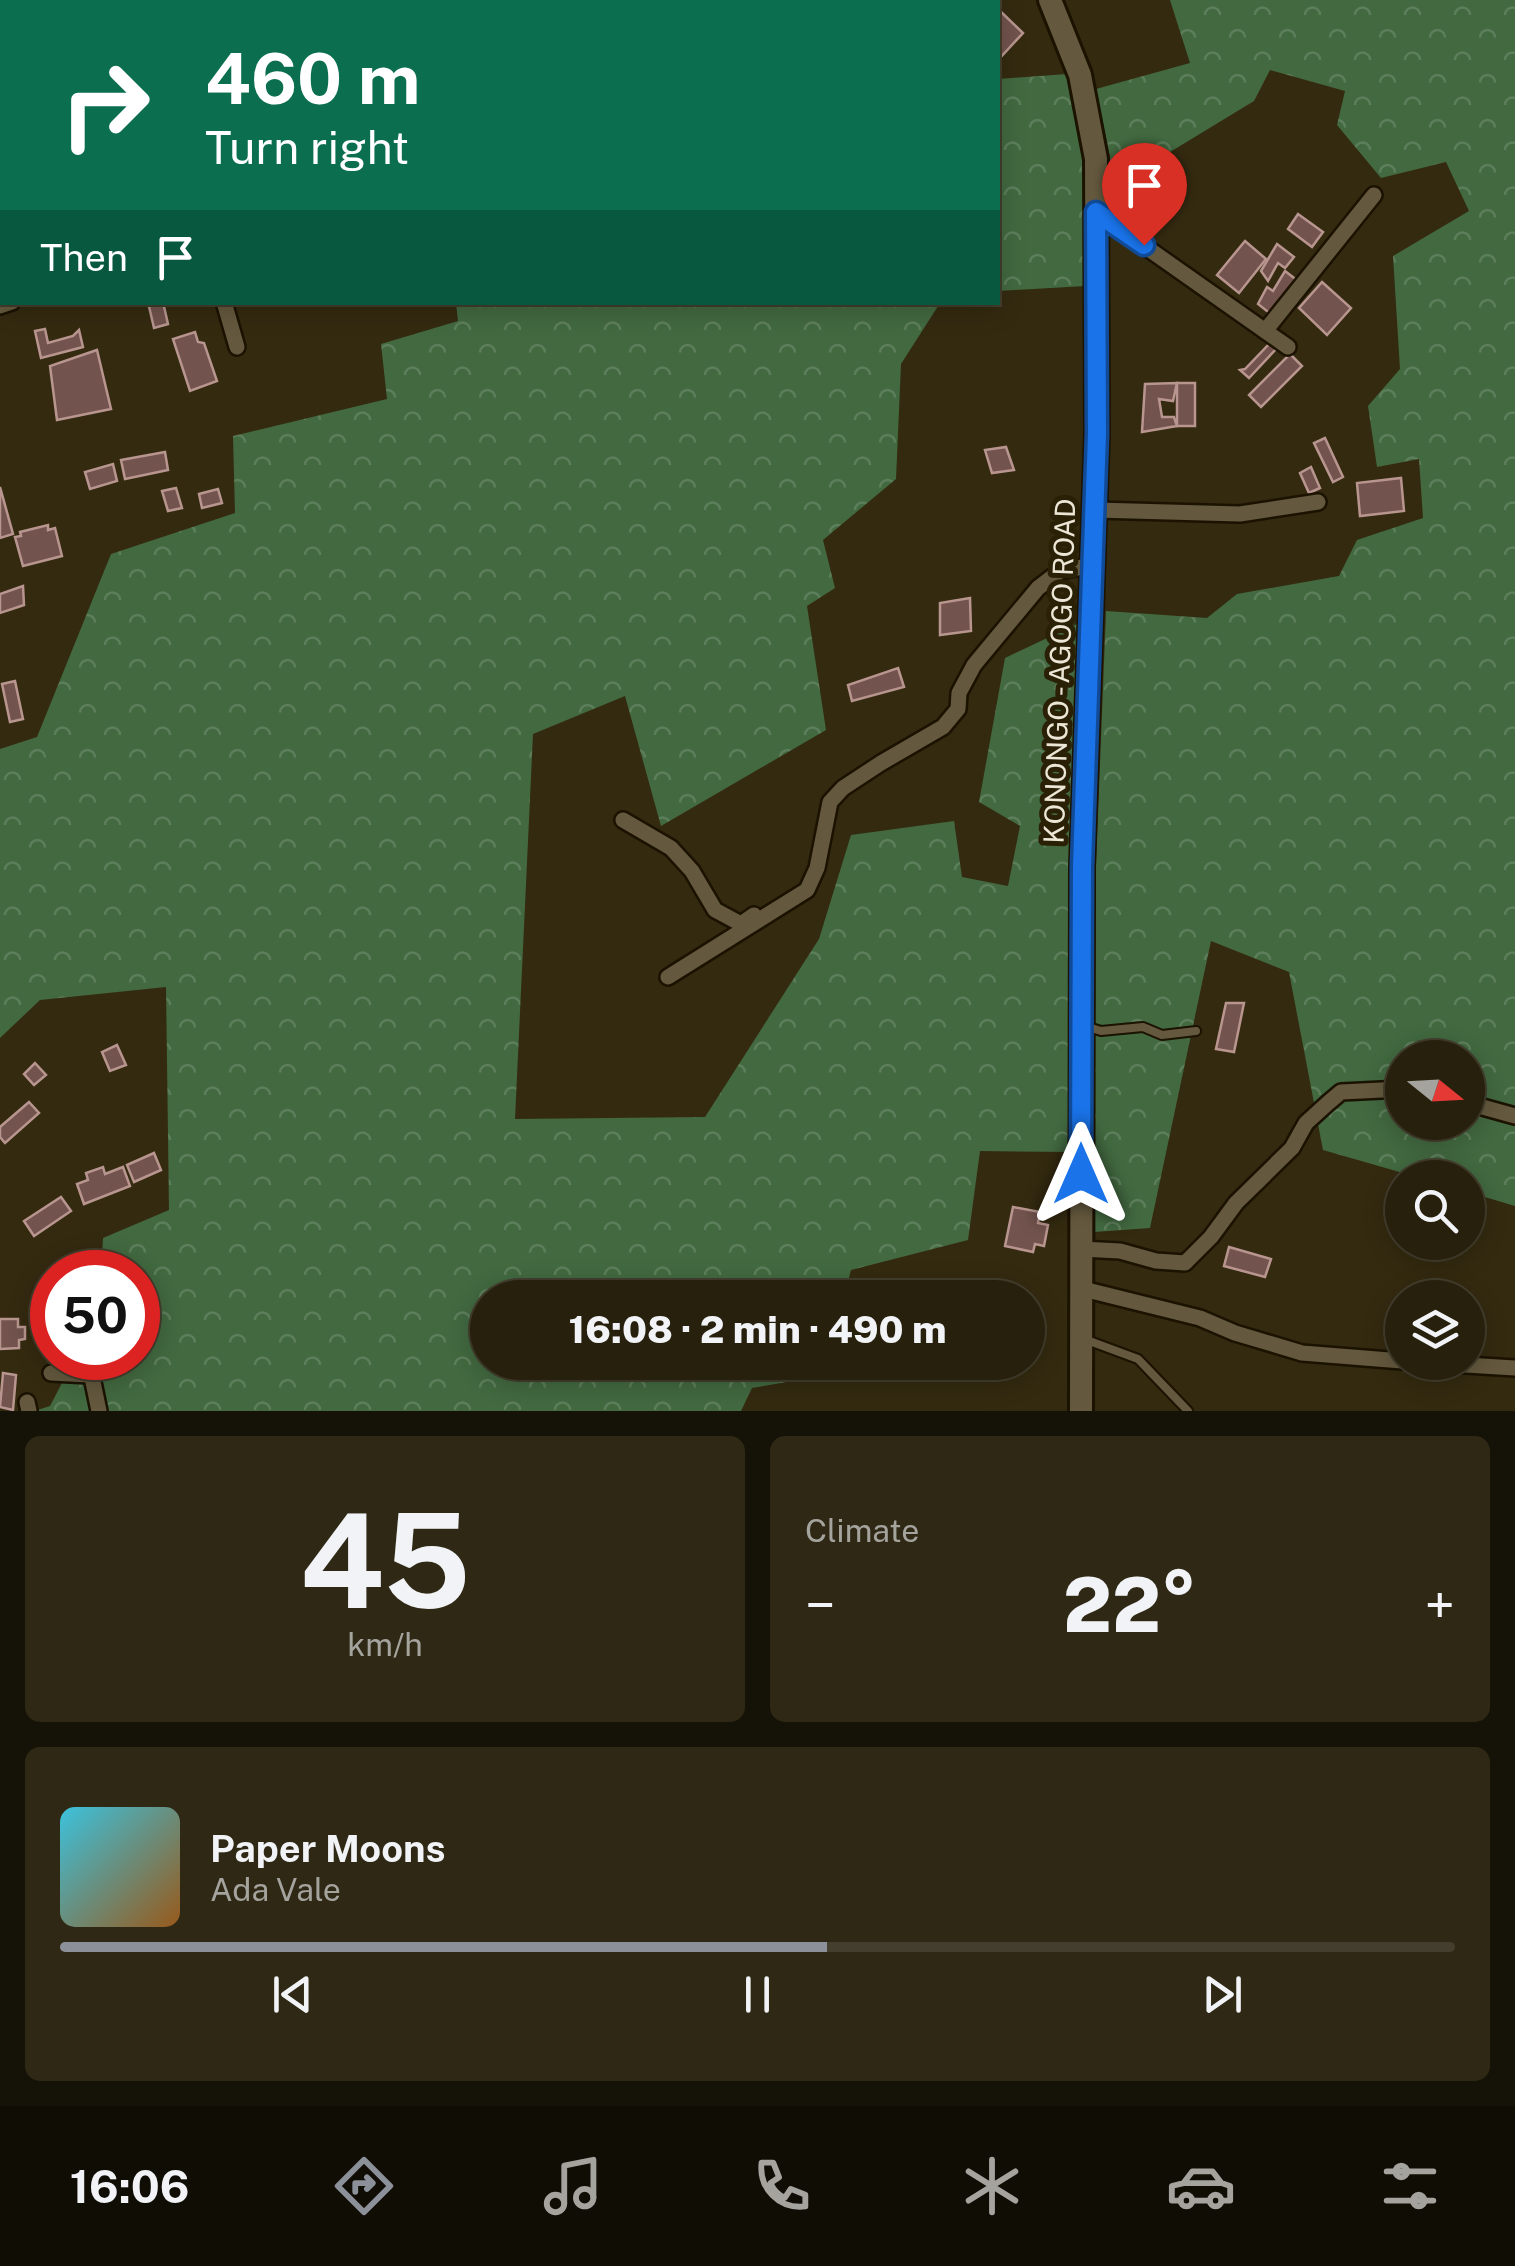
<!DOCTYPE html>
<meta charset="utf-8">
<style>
body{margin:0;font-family:"Public Sans",sans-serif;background:#2f2815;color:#f1f3f6;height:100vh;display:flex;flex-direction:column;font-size:38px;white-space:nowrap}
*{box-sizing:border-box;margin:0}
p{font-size:32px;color:#a4a39d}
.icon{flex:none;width:55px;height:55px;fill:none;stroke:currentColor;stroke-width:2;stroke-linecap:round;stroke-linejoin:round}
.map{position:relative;height:1411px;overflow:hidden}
.sheet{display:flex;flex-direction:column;gap:25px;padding:25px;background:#151207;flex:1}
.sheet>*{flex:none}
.banner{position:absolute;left:0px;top:0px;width:1000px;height:305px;box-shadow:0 5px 25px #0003,0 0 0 2px #433e2d;background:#0b6e4f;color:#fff;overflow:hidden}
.needle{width:65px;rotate:108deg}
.tools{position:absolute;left:1385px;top:1040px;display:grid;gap:20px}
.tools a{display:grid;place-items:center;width:100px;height:100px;border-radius:50%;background:#27200c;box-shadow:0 5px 25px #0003,0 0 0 2px #433e2d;font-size:50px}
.speed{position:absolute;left:30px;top:1250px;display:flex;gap:20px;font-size:50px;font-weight:700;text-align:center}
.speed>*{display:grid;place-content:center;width:130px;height:130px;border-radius:50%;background:#27200c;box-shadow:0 5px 25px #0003,0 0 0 2px #433e2d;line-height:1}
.speed .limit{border:15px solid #d22;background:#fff;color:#111}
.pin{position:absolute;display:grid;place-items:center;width:85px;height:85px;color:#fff;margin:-102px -42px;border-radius:50% 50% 50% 0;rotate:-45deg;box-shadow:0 0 10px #0007}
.pin .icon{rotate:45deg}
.me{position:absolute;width:110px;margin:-55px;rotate:0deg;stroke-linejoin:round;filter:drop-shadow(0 0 8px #0008)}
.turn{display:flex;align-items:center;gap:35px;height:210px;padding:0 40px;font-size:45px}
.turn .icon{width:130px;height:130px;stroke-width:2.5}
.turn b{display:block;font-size:70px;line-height:85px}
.then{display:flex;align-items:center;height:95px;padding:0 40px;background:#0003;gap:20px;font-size:38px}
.big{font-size:75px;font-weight:800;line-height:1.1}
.sheet .tile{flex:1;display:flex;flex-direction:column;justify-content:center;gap:15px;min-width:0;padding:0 35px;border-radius:15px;background:#2f2815}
.sheet .dial{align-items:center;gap:0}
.dial b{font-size:130px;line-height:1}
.song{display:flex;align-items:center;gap:30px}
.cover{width:120px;height:120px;border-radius:15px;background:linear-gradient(135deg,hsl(190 70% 55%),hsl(30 70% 35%))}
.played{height:10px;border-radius:5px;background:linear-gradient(90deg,#8c9099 55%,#433e2d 55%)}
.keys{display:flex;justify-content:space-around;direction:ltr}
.heat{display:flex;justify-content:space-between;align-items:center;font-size:55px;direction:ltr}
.sheet .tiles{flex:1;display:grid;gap:25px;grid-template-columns:1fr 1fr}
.tile:last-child{grid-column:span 2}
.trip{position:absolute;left:470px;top:1280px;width:575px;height:100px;border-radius:50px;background:#27200c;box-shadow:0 5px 25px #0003,0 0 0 2px #433e2d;font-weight:800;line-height:100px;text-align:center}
.tabs{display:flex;height:160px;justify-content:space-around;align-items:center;background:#100d05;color:#a4a39d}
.tabs .icon{width:70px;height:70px}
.tabs .current{color:#8c9099}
.tabs b{font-size:45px;color:#f1f3f6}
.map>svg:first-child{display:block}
.forest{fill:url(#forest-crowns);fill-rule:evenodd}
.building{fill:#72534d;stroke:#b8968f;stroke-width:2.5}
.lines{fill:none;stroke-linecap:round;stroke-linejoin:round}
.service-casing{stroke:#1b1200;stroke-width:12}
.minor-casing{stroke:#1b1200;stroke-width:20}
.secondary-casing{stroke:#1b1200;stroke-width:28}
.service{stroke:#64593e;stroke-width:8}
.minor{stroke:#64593e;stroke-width:15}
.secondary{stroke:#64593e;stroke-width:22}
.route-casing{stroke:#114b97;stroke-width:25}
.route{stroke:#1a73e8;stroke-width:18}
.labels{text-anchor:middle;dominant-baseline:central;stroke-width:10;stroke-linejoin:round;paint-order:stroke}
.street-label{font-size:28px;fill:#ece6d6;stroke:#2a2006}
</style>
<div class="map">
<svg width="1515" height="1411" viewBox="0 0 1515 1411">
<defs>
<pattern id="forest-crowns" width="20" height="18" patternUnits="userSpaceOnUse" patternTransform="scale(2.5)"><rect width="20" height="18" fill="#426940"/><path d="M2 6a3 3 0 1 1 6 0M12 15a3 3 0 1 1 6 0" fill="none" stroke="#5d7e5b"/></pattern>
</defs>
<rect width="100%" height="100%" fill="#342a10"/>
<g class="forest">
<path d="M1170,0H1515V1206L1468,1192V1178L1417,1177L1323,1150L1289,972L1211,941L1150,1228L1094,1232L1096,866L1106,611L1207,618L1237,594L1339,576L1357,540L1423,518L1419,459L1377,467L1368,406L1400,369L1393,256L1469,211L1446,162L1381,178L1337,125L1345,91L1270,70L1254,101L1152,163L1139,209L1109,212L1110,157L1096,89L1190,63ZM1402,1058H1468V1122H1402Z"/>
<path d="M1067,74L1085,161V286L998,291V79Z"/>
<path d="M456,303H940L901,364L896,479L823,540L835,588L807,606L826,730L661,826L625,696L533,734L515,1119L705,1117L819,939L851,835L954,821L962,877L1008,886L1020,826L979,802L1005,658L1079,623L1071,865V1152L980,1151L968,1240L851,1270L844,1297L488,1298V1362L830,1363L827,1375L752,1388L741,1411H34L50,1406L75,1358H138V1272H101L103,1238L169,1210L166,987L40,1000L0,1038V749L37,737L111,554L235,513L233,436L387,399L381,344L458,321Z"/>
</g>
<g class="building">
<path d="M998,9L1023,33L998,60Z"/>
<path d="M2,130V289L0,290V131Z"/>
<path d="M1298,214L1323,232L1312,247L1288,229Z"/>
<path d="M1245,241L1266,259L1239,293L1217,275Z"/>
<path d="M1277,244L1294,257L1285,268L1278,263L1268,281L1261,271Z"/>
<path d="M1285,271L1298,281L1272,315L1258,304L1267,287L1273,291Z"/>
<path d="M1322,282L1351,308L1327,335L1299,308Z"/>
<path d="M148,302H163L168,324L154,328Z"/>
<path d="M45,329L48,343L73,336L79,330L83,347L41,358L35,331Z"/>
<path d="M195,332L198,342L204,343L217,381L190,391L173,339Z"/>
<path d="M1271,342L1277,348L1249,378L1240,370L1245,369Z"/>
<path d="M97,350L111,409L57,420L50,366Z"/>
<path d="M1290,354L1302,366L1261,407L1249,395Z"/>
<rect x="1177" y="383" width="18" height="43"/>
<path d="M1177,383L1173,401L1159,399L1162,417H1174L1177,426L1142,432L1145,384Z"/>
<path d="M1325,438L1343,477L1333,482L1314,443Z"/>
<path d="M1006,447L1014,470L992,473L985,450Z"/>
<path d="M165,452L168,470L125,479L121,460Z"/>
<path d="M113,464L117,481L90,489L85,472Z"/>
<path d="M1311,467L1320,488L1309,493L1300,473Z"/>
<path d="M1401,478L1404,511L1360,516L1357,483Z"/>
<path d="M0,487L13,534L0,538Z"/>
<path d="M176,488L182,508L168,511L162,491Z"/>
<path d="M218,489L222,503L202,508L199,494Z"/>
<path d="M48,525V530L55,528L62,556L23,566L15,537L21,536L20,532Z"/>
<path d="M23,586L24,605L0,613V594Z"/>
<path d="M970,598L971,631L940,635V603Z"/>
<path d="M898,668L904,687L852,701L848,685Z"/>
<path d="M15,681L23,719L10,722L2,684Z"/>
<path d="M1226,1003H1244L1234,1052L1216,1049Z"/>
<path d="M117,1045L126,1065L110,1071L102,1052Z"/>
<path d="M35,1063L46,1075L34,1085L24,1074Z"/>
<path d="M29,1102L39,1113L5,1143L0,1137V1127Z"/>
<path d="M154,1153L161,1170L134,1182L127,1165Z"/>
<path d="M103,1167L105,1174L123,1167L130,1186L84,1204L77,1184L88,1180L86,1173Z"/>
<path d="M61,1197L71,1211L34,1236L24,1221Z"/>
<path d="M1013,1207L1040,1212L1038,1223L1048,1225L1044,1246L1035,1244L1033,1252L1005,1246Z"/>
<path d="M1229,1247L1271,1259L1265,1277L1224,1266Z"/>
<path d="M0,1319H18V1327H25V1339L19,1340V1348L0,1349Z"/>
<path d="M3,1373L16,1375L13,1410L0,1407Z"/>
</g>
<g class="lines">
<defs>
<g id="service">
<path d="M1085,1026L1101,1031L1143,1027L1162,1035L1196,1031"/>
<path d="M1084,1339L1138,1359L1188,1411"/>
</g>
<g id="minor">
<path d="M60,0L61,2"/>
<path d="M422,0L423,2"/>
<path d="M282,2L286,0"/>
<path d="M604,2L605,0"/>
<path d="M824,2L829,0"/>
<path d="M0,115L2,114"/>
<path d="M1096,212L1288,347"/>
<path d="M224,302L237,347"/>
<path d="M0,306L12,302"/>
<path d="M1265,331L1374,195"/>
<path d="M1096,510L1240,514L1318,502"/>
<path d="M623,820L671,848L692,871L715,910L741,924L754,915"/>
<path d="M668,977L807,890L817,868L830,802L843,788L881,763L943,727L958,709L959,693L974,665L1038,588L1060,571L1094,565"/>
<path d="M1468,1103L1515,1116"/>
<path d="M1081,1249L1120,1251L1156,1261L1185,1263L1211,1237L1236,1203L1292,1148L1306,1123L1328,1103L1341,1092L1402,1089"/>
<path d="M1079,1288L1200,1318L1235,1333L1302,1353L1402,1361"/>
<path d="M39,1324L52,1311"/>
<path d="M88,1358L99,1411"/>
<path d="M1417,1362L1515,1368"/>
<path d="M51,1373L90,1375"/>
<path d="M27,1402L29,1411"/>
</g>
<path id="secondary" d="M1050,0L1080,75L1096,159L1097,434L1082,866L1081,1411"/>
</defs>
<use href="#service" class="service-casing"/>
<use href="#minor" class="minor-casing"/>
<use href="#secondary" class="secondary-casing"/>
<use href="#service" class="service"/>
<use href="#minor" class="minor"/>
<use href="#secondary" class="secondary"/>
</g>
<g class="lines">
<defs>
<path id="route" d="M1081,1174L1082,866L1097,434L1096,212L1144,245"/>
</defs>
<use href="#route" class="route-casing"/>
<use href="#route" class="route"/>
</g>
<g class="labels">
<g class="street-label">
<text transform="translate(1059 671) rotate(-88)">KONONGO - AGOGO ROAD</text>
</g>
</g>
</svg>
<div class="tools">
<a><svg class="needle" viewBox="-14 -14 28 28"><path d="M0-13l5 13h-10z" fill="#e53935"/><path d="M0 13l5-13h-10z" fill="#a4a39d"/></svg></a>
<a><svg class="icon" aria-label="search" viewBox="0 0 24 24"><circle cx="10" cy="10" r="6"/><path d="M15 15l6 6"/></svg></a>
<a><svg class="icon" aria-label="layers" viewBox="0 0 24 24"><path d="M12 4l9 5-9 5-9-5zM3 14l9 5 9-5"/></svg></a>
</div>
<div class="speed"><div class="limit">50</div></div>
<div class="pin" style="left:1144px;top:245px;background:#d93025"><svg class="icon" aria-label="arrive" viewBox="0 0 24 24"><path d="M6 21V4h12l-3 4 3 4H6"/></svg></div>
<svg class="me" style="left:1081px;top:1174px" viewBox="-20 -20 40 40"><path d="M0-17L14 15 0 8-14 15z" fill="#1a73e8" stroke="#fff" stroke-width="4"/></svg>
<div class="trip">16:08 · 2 min · 490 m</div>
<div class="banner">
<div class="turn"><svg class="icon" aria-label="right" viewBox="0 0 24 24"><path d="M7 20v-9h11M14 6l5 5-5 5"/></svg><div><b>460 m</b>Turn right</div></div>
<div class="then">Then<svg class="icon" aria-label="arrive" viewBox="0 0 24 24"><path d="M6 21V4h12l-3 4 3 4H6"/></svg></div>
</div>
</div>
<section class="sheet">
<div class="tiles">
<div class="tile dial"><b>45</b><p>km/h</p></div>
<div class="tile"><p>Climate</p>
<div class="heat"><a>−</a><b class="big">22°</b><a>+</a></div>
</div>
<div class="tile">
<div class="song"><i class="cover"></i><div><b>Paper Moons</b><p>Ada Vale</p></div></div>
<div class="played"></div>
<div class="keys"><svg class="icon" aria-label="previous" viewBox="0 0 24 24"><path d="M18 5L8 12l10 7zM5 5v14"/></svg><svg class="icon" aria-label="pause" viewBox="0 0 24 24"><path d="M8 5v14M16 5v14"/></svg><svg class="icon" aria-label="next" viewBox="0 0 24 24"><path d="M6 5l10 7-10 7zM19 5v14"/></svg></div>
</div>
</div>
</section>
<nav class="tabs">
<b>16:06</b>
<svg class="icon current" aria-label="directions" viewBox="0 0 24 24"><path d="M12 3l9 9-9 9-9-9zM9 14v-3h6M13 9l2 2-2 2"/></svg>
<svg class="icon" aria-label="music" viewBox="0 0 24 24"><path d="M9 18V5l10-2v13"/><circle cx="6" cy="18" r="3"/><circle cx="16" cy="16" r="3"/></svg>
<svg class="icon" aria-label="phone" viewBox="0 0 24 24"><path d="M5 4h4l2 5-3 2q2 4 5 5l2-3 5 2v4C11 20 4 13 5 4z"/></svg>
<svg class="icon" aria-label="climate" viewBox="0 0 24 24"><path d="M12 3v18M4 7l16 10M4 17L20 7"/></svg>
<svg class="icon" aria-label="car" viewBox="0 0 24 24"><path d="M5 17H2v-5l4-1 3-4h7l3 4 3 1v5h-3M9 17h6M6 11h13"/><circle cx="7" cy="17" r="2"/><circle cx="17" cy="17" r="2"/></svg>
<svg class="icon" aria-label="filters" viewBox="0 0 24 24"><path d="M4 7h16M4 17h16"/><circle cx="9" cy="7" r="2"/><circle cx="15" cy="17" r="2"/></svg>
</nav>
